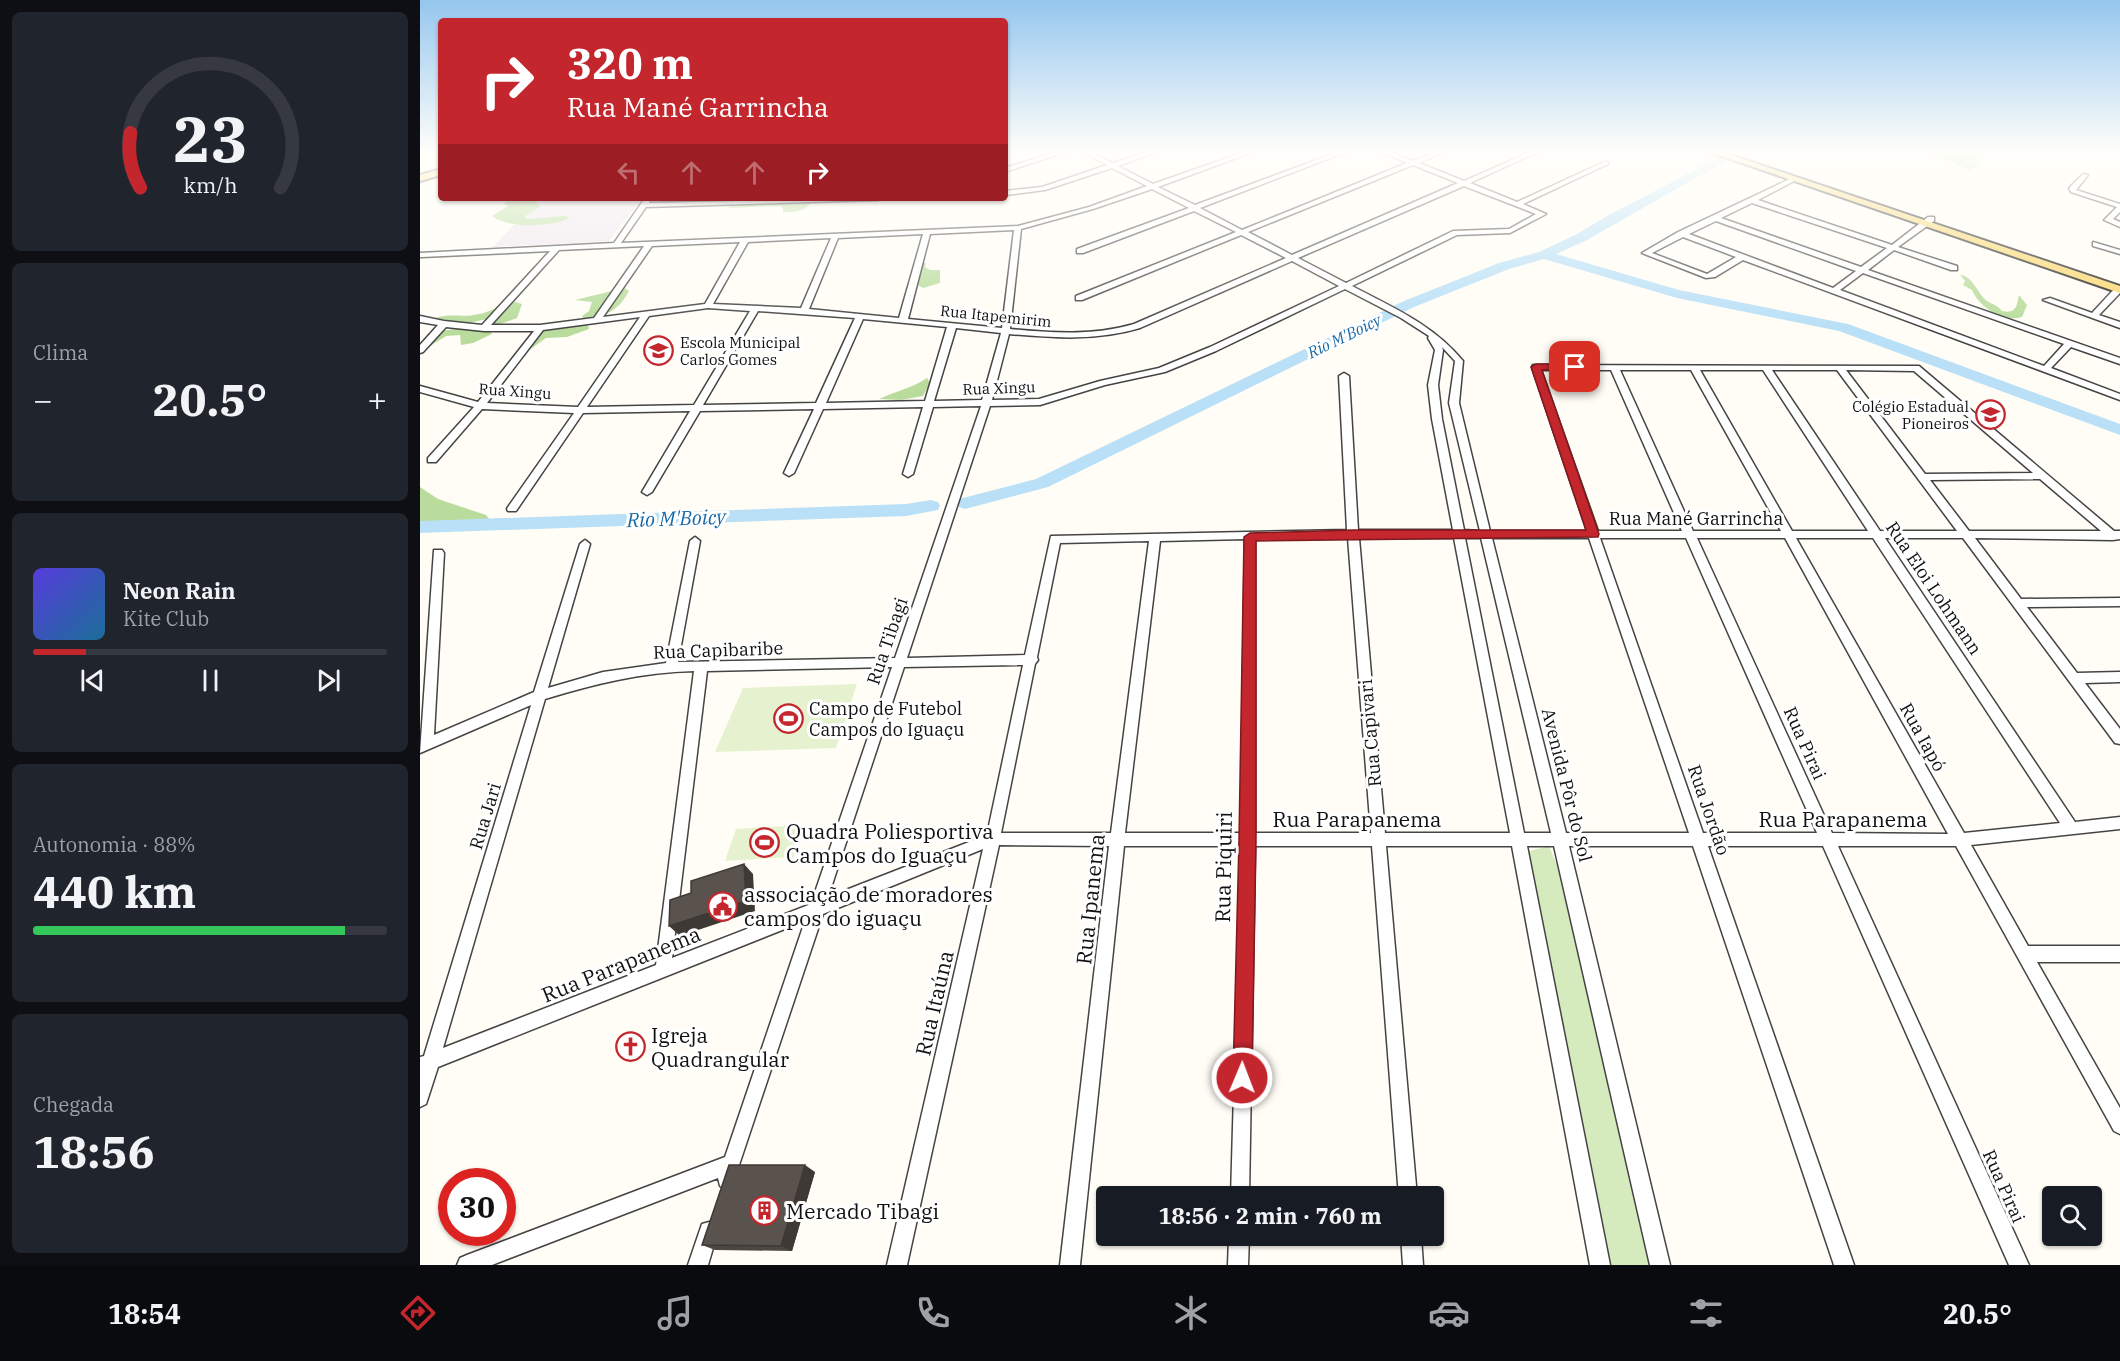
<!DOCTYPE html>
<html lang="pt">
<meta charset="utf-8">
<style>
body{margin:0;font-family:"IBM Plex Serif",serif;background:#20242c;color:#f1f3f6;height:100vh;display:flex;flex-direction:column;font-size:22px;white-space:nowrap}
*{box-sizing:border-box;margin:0}
p{font-size:20px;color:#9ea1a6}
.icon{flex:none;width:33px;height:33px;fill:none;stroke:currentColor;stroke-width:2;stroke-linecap:round;stroke-linejoin:round}
.map{position:relative;flex:1;overflow:hidden}
.sheet{display:flex;flex-direction:column;gap:12px;padding:12px;background:#0d0f14;width:420px}
.sheet>*{flex:none}
.top-card{position:absolute;left:18px;top:18px;width:570px;height:183px;border-radius:6px;box-shadow:0 2px 4px #0004;background:#c4262e;color:#fff;overflow:hidden}
.fabs{position:absolute;left:1622px;top:1186px;display:grid;gap:12px}
.fabs a{display:grid;place-items:center;width:60px;height:60px;border-radius:6px;background:#171b24;box-shadow:0 2px 4px #0004;font-size:30px}
.speed{position:absolute;left:18px;top:1168px;display:flex;gap:12px;font-size:30px;font-weight:700;text-align:center}
.speed>*{display:grid;place-content:center;width:78px;height:78px;border-radius:50%;background:#171b24;box-shadow:0 2px 4px #0004;line-height:1}
.speed .limit{border:9px solid #d22;background:#fff;color:#111}
.pin{position:absolute;display:grid;place-items:center;width:51px;height:51px;color:#fff;margin:-26px;border-radius:12px;box-shadow:0 3px 9px #0006}
.me{position:absolute;width:66px;margin:-33px;rotate:1deg;stroke-linejoin:round;filter:drop-shadow(0 0 4px #0008)}
.turn{display:flex;align-items:center;gap:21px;height:126px;padding:0 30px;font-size:27px}
.turn .icon{width:78px;height:78px;stroke-width:2.5}
.turn b{display:block;font-size:42px;line-height:51px}
.lanes{display:flex;align-items:center;height:57px;padding:0 30px;background:#0003;justify-content:center;gap:30px;direction:ltr}
.lanes .off{opacity:.35}
.big{font-size:45px;font-weight:800;line-height:1.1}
.sheet .tile{flex:1;display:flex;flex-direction:column;justify-content:center;gap:9px;min-width:0;padding:0 21px;border-radius:9px;background:#20242c}
.sheet .dial{align-items:center;gap:0}
.dial svg{height:156px;overflow:visible;fill:none;stroke:#363941;stroke-width:7;stroke-linecap:round;text-anchor:middle}
.dial text{fill:#f1f3f6;stroke:none}
.song{display:flex;align-items:center;gap:18px}
.cover{width:72px;height:72px;border-radius:9px;background:linear-gradient(135deg,hsl(250 70% 55%),hsl(200 70% 35%))}
.played{height:6px;border-radius:3px;background:linear-gradient(90deg,#c4262e 15%,#363941 15%)}
.keys{display:flex;justify-content:space-around;direction:ltr}
.heat{display:flex;justify-content:space-between;align-items:center;font-size:33px;direction:ltr}
.charge{height:9px;border-radius:4px;background:linear-gradient(90deg,#34c759 88%,#363941 0)}
.trip{position:absolute;left:676px;top:1186px;width:348px;height:60px;border-radius:6px;background:#171b24;box-shadow:0 2px 4px #0004;font-weight:800;line-height:60px;text-align:center}
.dock{display:flex;height:96px;justify-content:space-around;align-items:center;background:#090b0e;color:#9ea1a6}
.dock .icon{width:42px;height:42px}
.dock .selected{color:#c4262e}
.dock b{font-size:27px;color:#f1f3f6}
main{display:flex;flex:1;min-height:0}
.map>svg:first-child{display:block}
.industrial{fill:#eee6ef}
.green{fill:#d5ebbd}
.forest{fill:#b9dc9c}
.pitch{fill:#e6f2cf}
.lines{fill:none;stroke-linecap:round;stroke-linejoin:round}
.river{fill:#b9e0f7;fill-rule:evenodd}
.minor-casing{stroke:#444;stroke-width:3}
.major-casing{stroke:#222;stroke-width:4}
.minor{fill:#fff;fill-rule:evenodd}
.major{fill:#f9d66b;fill-rule:evenodd}
.wall{fill:#4d4742}
.shaded-wall{fill:#3f3936}
.building{fill:#5a524d;stroke:#3f3936;stroke-width:1.5}
.route{fill:#c4262e;stroke:#7f191e;stroke-width:1.5}
.labels{text-anchor:middle;dominant-baseline:central;stroke-width:6;stroke-linejoin:round;paint-order:stroke}
.far-street-label{font-size:15px;fill:#111;stroke:#fff}
.far-poi-label{font-size:15px;fill:#111;stroke:#fff;text-anchor:start}
.far-water-label{font-size:16px;font-style:italic;fill:#1768a6;stroke:#fff}
.street-label{font-size:18px;fill:#111;stroke:#fff}
.poi-label{font-size:18px;fill:#111;stroke:#fff;text-anchor:start}
.water-label{font-size:20px;font-style:italic;fill:#1768a6;stroke:#fff}
.near-street-label{font-size:21px;fill:#111;stroke:#fff}
.near-poi-label{font-size:21px;fill:#111;stroke:#fff;text-anchor:start}
</style>
<main>
<section class="sheet">
<div class="tile dial"><svg viewBox="0 0 100 80">
<path d="M14 69A42 42 0 1 1 86 69"/>
<path d="M14 69A42 42 0 0 1 9 41" stroke="#c4262e"/>
<text x="50" y="56" font-size="32" font-weight="700">23</text>
<text x="50" y="72" font-size="11">km/h</text>
</svg></div>
<div class="tile"><p>Clima</p>
<div class="heat"><a>−</a><b class="big">20.5°</b><a>+</a></div>
</div>
<div class="tile">
<div class="song"><i class="cover"></i><div><b>Neon Rain</b><p>Kite Club</p></div></div>
<div class="played"></div>
<div class="keys"><svg class="icon" aria-label="previous" viewBox="0 0 24 24"><path d="M18 5L8 12l10 7zM5 5v14"/></svg><svg class="icon" aria-label="pause" viewBox="0 0 24 24"><path d="M8 5v14M16 5v14"/></svg><svg class="icon" aria-label="next" viewBox="0 0 24 24"><path d="M6 5l10 7-10 7zM19 5v14"/></svg></div>
</div>
<div class="tile"><p>Autonomia · 88%</p><b class="big">440 km</b><div class="charge"></div></div>
<div class="tile"><p>Chegada</p><b class="big">18:56</b></div>
</section>
<div class="map">
<svg width="1700" height="1265" viewBox="0 0 1700 1265">
<rect width="100%" height="100%" fill="#fffdf5"/>
<path class="industrial" d="M119,198H222L189,241L73,247Z"/>
<path class="green" d="M1129,846L1145,885L1237,1265H1187L1106,852Z"/>
<g class="forest">
<path d="M1514,152H1555L1560,165L1549,170L1513,154Z"/>
<path d="M88,198H112L121,206L105,216L107,219L145,216L150,218C131,227 89,229 72,216L88,206L84,204Z"/>
<path d="M386,201L390,204C384,212 373,212 363,212V208L360,206L307,208L315,204Z"/>
<path d="M498,263H506L505,267L510,270H520V283L503,288L498,285L495,267Z"/>
<path d="M1540,275C1553,276 1557,293 1567,301C1574,305 1577,305 1582,311C1598,315 1597,302 1599,295L1607,305L1602,317C1583,323 1559,307 1552,290L1543,285L1545,281Z"/>
<path d="M204,288L209,291C199,310 185,317 164,320L162,316L169,311L172,302L155,300Z"/>
<path d="M95,302L102,304L97,318L77,325L67,319L44,324L16,318C30,313 44,318 59,314C72,312 81,303 95,302Z"/>
<path d="M168,325L169,329L147,337L126,338L102,355L113,335L134,328Z"/>
<path d="M42,328L69,330L72,334L53,343L41,345L40,335L26,336L10,346L7,342L21,331Z"/>
<path d="M507,378L510,383L503,396L481,400L459,399C476,391 492,388 507,378Z"/>
<path d="M0,487L18,499L66,515L71,521L61,529L0,532Z"/>
</g>
<g class="pitch">
<path d="M437,684L416,748L295,752L323,688Z"/>
<path d="M383,825L374,857L305,861L316,829Z"/>
</g>
<g class="lines">
<g class="river">
<path d="M1300,157L1304,158V162L1167,240L1136,254L1259,290L1428,324L1700,424V435L1419,331L1257,298L1124,259L1089,269L994,307L628,487L545,509L539,507L536,503L539,499L616,479L984,301L1079,263L1119,252L1157,234L1187,216Z"/>
<path d="M511,500L518,502L520,506L518,510L486,516L0,533V521L486,504Z"/>
</g>
<defs>
<g id="minor">
<path d="M636,152H645L585,172V168Z"/>
<path d="M663,152H671L693,163L727,152H736L698,166L733,184L824,152H833L738,187L775,205L918,152H926L780,208L822,230L987,163L962,152H970L993,161L1015,152H1023L999,163L1044,181L1110,152H1118L1050,183L1097,202L1184,162H1188V164L1103,204L1126,214L1090,233L1037,235L932,286C972,307 1014,325 1043,361L1039,403L1070,531H1167L1112,367L1113,365L1499,366L1694,531H1700V539L1693,540L1555,538L1601,599L1700,598V606L1607,607L1657,673L1700,672V682L1665,683L1700,729V744L1695,743L1543,538H1465L1655,822L1700,817V829L1551,845L1608,946H1700V962H1617L1700,1108V1134L1694,1131L1536,846H1418L1609,1265H1589L1403,846H1288L1434,1265H1414L1273,846H1149L1250,1265H1230L1134,846H1107L1190,1265H1170L1092,846H966L997,1197H979L952,846H835L829,1197H811L821,846H704L660,1265H640L689,846L579,845L487,1265H467L563,849L403,914L312,1186L306,1189L300,1186L298,1178L72,1265H37L40,1258L47,1255L305,1157L385,921L18,1067L6,1104L0,1107V1057L4,1056L111,705L0,753L14,550H22L24,553L14,735L114,692L160,544L165,540L170,544L128,688L183,672L246,663L270,541L275,537L280,541L258,662L475,658L561,406L513,407L493,474L488,477L483,474L503,407L403,409L374,473L369,476L364,473L394,409L280,411L232,492L227,495L222,492L270,411L163,413L96,511H88L87,509L88,507L154,413L62,409L16,462H8V458L54,407L0,392V386L58,402L114,331H64L26,327L3,352L0,353V345L18,325L0,322V316L24,321L62,325L130,251L2,257H0V253L194,243L225,198H231L229,203L461,198L458,200L226,207L201,243L598,226L669,207L727,186L692,168L625,190L585,195V191L622,187L687,165ZM993,165L1038,183L872,255L828,232ZM1044,186L1116,214L1089,229L1033,231L926,283L878,258ZM732,189L769,208L657,249V253H663L774,211L816,232L656,296V300H662L821,235L866,258L714,324C673,336 632,333 590,329L601,229L673,209ZM594,230L582,328L488,319L510,234ZM503,234L479,318L389,309L418,238ZM411,238L381,308L293,304L328,242ZM320,242L285,304L183,317L232,246ZM224,246L174,318L120,325H71L139,250ZM872,261L919,286L790,347L739,368L680,381L619,399L572,400L589,334C635,338 676,341 720,328ZM925,289L981,318L1009,336L1008,338L1015,350L1008,385L1012,419L1033,530H938L929,376L924,373L919,376L927,530L631,536L605,655L487,658L570,406L620,405L685,385L745,372L796,351ZM288,308L330,311L274,405L167,407L229,316ZM338,311L435,318L396,403L283,405ZM220,317L158,407L67,403L123,330ZM443,319L527,327L505,401L406,403ZM536,328L581,333L562,400L514,401ZM1022,347L1035,361L1029,403L1060,531L1044,530L1022,419L1018,385L1023,350ZM1121,370H1191L1262,531H1178ZM1200,370H1271L1361,531H1273ZM1280,370H1343L1448,531H1372ZM1352,370H1417L1537,531H1460ZM1426,370L1494,371L1613,473L1505,474ZM1620,479L1681,531H1549L1510,480ZM928,538L951,833H835V539ZM939,538H1034L1090,833H965ZM1045,538H1061L1131,833H1104ZM1072,538H1169L1269,833H1146ZM1180,538H1266L1397,833H1283ZM1277,538H1365L1528,834L1412,833ZM1376,538H1453L1640,823L1544,833ZM825,539L821,833H705L740,541ZM729,541L691,833H581L615,664L618,660L617,657L640,543ZM603,665L567,835L408,897L484,667ZM472,667L391,904L252,958L287,671ZM274,671L236,965L23,1048L125,699C174,684 223,672 274,671Z"/>
<path d="M1663,174L1668,175L1656,190L1700,204V212L1693,219L1700,222V227L1684,220L1697,207L1651,192L1649,188Z"/>
<path d="M1374,177L1376,178V180L1338,200L1472,245L1508,217H1514V221L1478,247L1537,266V270H1531L1474,250L1448,270L1700,358V364L1651,347L1631,368L1700,394V400L1323,260L1295,277L1286,278L1222,253L1258,232ZM1332,203L1467,248L1441,267L1301,218ZM1296,221L1436,271L1413,288L1269,234ZM1263,237L1316,257L1287,274L1232,253ZM1443,273L1644,344L1624,366L1420,290Z"/>
<path d="M1673,242L1700,250V254L1673,246Z"/>
<path d="M1697,286H1700V293L1679,315L1700,322V328L1623,300L1630,298L1672,313Z"/>
<path d="M289,1222L296,1224L298,1231L288,1265H268L282,1224Z"/>
<path d="M809,1236H829L828,1265H808Z"/>
<path d="M981,1236H1001L1003,1265H983Z"/>
</g>
<g id="major">
<path d="M1290,152H1302L1700,286V293Z"/>
<path d="M21,169V175L0,181V175Z"/>
</g>
</defs>
<use href="#minor" class="minor-casing"/>
<use href="#major" class="major-casing"/>
<use href="#minor" class="minor"/>
<use href="#major" class="major"/>
</g>
<path class="wall" d="M395,1172L372,1251L295,1250L282,1245Z"/>
<g class="shaded-wall">
<path d="M324,864L333,874L335,911L260,936L249,926Z"/>
<path d="M385,1165L395,1172L372,1251L361,1246Z"/>
</g>
<g class="building">
<path d="M324,864L326,901L249,926L250,900L271,893V881Z"/>
<path d="M309,1165H385L361,1246L282,1245Z"/>
</g>
<linearGradient id="sky" x2="0" y2="1"><stop stop-color="#95c6ee"/><stop offset="0.46" stop-color="#fffefa"/><stop offset="1" stop-color="#fffefa" stop-opacity="0"/></linearGradient>
<rect width="1700" height="329" fill="url(#sky)"/>
<path class="route" d="M1116,364H1155L1160,367L1155,370H1122L1179,534L1178,537L836,541V840L832,1078L829,1085L822,1088L815,1085L813,1078L819,840L824,537L830,533L933,530H1166L1111,367Z"/>
<defs>
<symbol id="school-ring" viewBox="-11 -11 22 22"><circle r="9.5" fill="#fff" stroke="#c4262e" stroke-width="1.5"/><path d="M0-5L7-2L0 1L-7-2ZM-4 1L0 2.5L4 1V4Q0 6-4 4Z" fill="#c4262e"/></symbol>
<symbol id="stadium-ring" viewBox="-11 -11 22 22"><circle r="9.5" fill="#fff" stroke="#c4262e" stroke-width="1.5"/><path d="M0-5a6.5 5 0 1 0 0 10a6.5 5 0 1 0 0-10ZM-3.5-1.8h7v3.6h-7Z" fill="#c4262e"/></symbol>
<symbol id="civic-ring" viewBox="-11 -11 22 22"><circle r="9.5" fill="#fff" stroke="#c4262e" stroke-width="1.5"/><path d="M-.6-6.5H3V-4.5H.6V-3L4-1V1h2V6H-6V1h2V-1L-.6-3ZM-1.2 2.5V6h2.4V2.5Z" fill="#c4262e"/></symbol>
<symbol id="church-ring" viewBox="-11 -11 22 22"><circle r="9.5" fill="#fff" stroke="#c4262e" stroke-width="1.5"/><path d="M-1.2-6h2.4v3.5h3.3v2.4h-3.3V6h-2.4V-.1h-3.3v-2.4h3.3Z" fill="#c4262e"/></symbol>
<symbol id="building-ring" viewBox="-11 -11 22 22"><circle r="9.5" fill="#fff" stroke="#c4262e" stroke-width="1.5"/><path d="M-4-6H4V6H1V3H-1V6H-4ZM-2.5-4.3h1.7v1.8h-1.7ZM.8-4.3h1.7v1.8H.8ZM-2.5-1h1.7V.8h-1.7ZM.8-1h1.7V.8H.8Z" fill="#c4262e"/></symbol>
</defs>
<g fill-rule="evenodd">
<use href="#school-ring" x="222" y="334" width="33" height="33"/>
<use href="#school-ring" x="1554" y="398" width="33" height="33"/>
<use href="#stadium-ring" x="352" y="702" width="33" height="33"/>
<use href="#stadium-ring" x="328" y="826" width="33" height="33"/>
<use href="#civic-ring" x="286" y="890" width="33" height="33"/>
<use href="#church-ring" x="194" y="1030" width="33" height="33"/>
<use href="#building-ring" x="328" y="1194" width="33" height="33"/>
</g>
<g class="labels">
<g class="far-street-label">
<text transform="translate(576 316) rotate(6)">Rua Itapemirim</text>
<text transform="translate(579 388) rotate(-2)">Rua Xingu</text>
<text transform="translate(95 391) rotate(4)">Rua Xingu</text>
</g>
<g class="far-poi-label">
<text x="260" y="342">Escola Municipal<tspan x="260" dy="17">Carlos Gomes</tspan></text>
<text x="1549" y="406" text-anchor="end">Colégio Estadual<tspan x="1549" dy="17">Pioneiros</tspan></text>
</g>
<g class="far-water-label">
<text transform="translate(924 336) rotate(-26)">Rio M'Boicy</text>
</g>
<g class="street-label">
<text x="1276" y="518">Rua Mané Garrincha</text>
<text transform="translate(1514 588) rotate(56)">Rua Eloi Lohmann</text>
<text transform="translate(467 641) rotate(-71)">Rua Tibagi</text>
<text transform="translate(298 650) rotate(-2)">Rua Capibaribe</text>
<text transform="translate(950 733) rotate(-95)">Rua Capivari</text>
<text transform="translate(1503 737) rotate(61)">Rua Iapó</text>
<text transform="translate(1385 743) rotate(66)">Rua Pirai</text>
<text transform="translate(1147 785) rotate(76)">Avenida Pôr do Sol</text>
<text transform="translate(1289 810) rotate(71)">Rua Jordão</text>
<text transform="translate(65 816) rotate(-73)">Rua Jari</text>
<text transform="translate(1584 1186) rotate(66)">Rua Pirai</text>
</g>
<g class="poi-label">
<text x="389" y="708">Campo de Futebol<tspan x="389" dy="21">Campos do Iguaçu</tspan></text>
</g>
<g class="water-label">
<text transform="translate(256 518) rotate(-2)">Rio M'Boicy</text>
</g>
<g class="near-street-label">
<text x="937" y="819">Rua Parapanema</text>
<text x="1423" y="819">Rua Parapanema</text>
<text transform="translate(803 867) rotate(-89)">Rua Piquiri</text>
<text transform="translate(670 899) rotate(-84)">Rua Ipanema</text>
<text transform="translate(201 964) rotate(-22)">Rua Parapanema</text>
<text transform="translate(514 1003) rotate(-77)">Rua Itaúna</text>
</g>
<g class="near-poi-label">
<text x="366" y="831">Quadra Poliesportiva<tspan x="366" dy="24">Campos do Iguaçu</tspan></text>
<text x="324" y="894">associação de moradores<tspan x="324" dy="24">campos do iguaçu</tspan></text>
<text x="231" y="1035">Igreja<tspan x="231" dy="24">Quadrangular</tspan></text>
<text x="366" y="1211">Mercado Tibagi</text>
</g>
</g>
</svg>
<div class="fabs">
<a><svg class="icon" aria-label="search" viewBox="0 0 24 24"><circle cx="10" cy="10" r="6"/><path d="M15 15l6 6"/></svg></a>
</div>
<div class="speed"><div class="limit">30</div></div>
<div class="pin" style="left:1155px;top:367px;background:#d93025"><svg class="icon" aria-label="arrive" viewBox="0 0 24 24"><path d="M6 21V4h12l-3 4 3 4H6"/></svg></div>
<svg class="me" style="left:822px;top:1078px" viewBox="-20 -20 40 40"><circle r="17" fill="#c4262e" stroke="#fff" stroke-width="3"/><path d="M0-11L8 9 0 5-8 9z" fill="#fff"/></svg>
<div class="trip">18:56 · 2 min · 760 m</div>
<div class="top-card">
<div class="turn"><svg class="icon" aria-label="right" viewBox="0 0 24 24"><path d="M7 20v-9h11M14 6l5 5-5 5"/></svg><div><b>320 m</b>Rua Mané Garrincha</div></div>
<div class="lanes"><svg class="icon off" aria-label="left" viewBox="0 0 24 24"><path d="M17 20v-9H6M10 6l-5 5 5 5"/></svg><svg class="icon off" aria-label="ahead" viewBox="0 0 24 24"><path d="M12 20V5M6 11l6-6 6 6"/></svg><svg class="icon off" aria-label="ahead" viewBox="0 0 24 24"><path d="M12 20V5M6 11l6-6 6 6"/></svg><svg class="icon" aria-label="right" viewBox="0 0 24 24"><path d="M7 20v-9h11M14 6l5 5-5 5"/></svg></div>
</div>
</div>
</main>
<nav class="dock">
<b>18:54</b>
<svg class="icon selected" aria-label="directions" viewBox="0 0 24 24"><path d="M12 3l9 9-9 9-9-9zM9 14v-3h6M13 9l2 2-2 2"/></svg>
<svg class="icon" aria-label="music" viewBox="0 0 24 24"><path d="M9 18V5l10-2v13"/><circle cx="6" cy="18" r="3"/><circle cx="16" cy="16" r="3"/></svg>
<svg class="icon" aria-label="phone" viewBox="0 0 24 24"><path d="M5 4h4l2 5-3 2q2 4 5 5l2-3 5 2v4C11 20 4 13 5 4z"/></svg>
<svg class="icon" aria-label="climate" viewBox="0 0 24 24"><path d="M12 3v18M4 7l16 10M4 17L20 7"/></svg>
<svg class="icon" aria-label="car" viewBox="0 0 24 24"><path d="M5 17H2v-5l4-1 3-4h7l3 4 3 1v5h-3M9 17h6M6 11h13"/><circle cx="7" cy="17" r="2"/><circle cx="17" cy="17" r="2"/></svg>
<svg class="icon" aria-label="filters" viewBox="0 0 24 24"><path d="M4 7h16M4 17h16"/><circle cx="9" cy="7" r="2"/><circle cx="15" cy="17" r="2"/></svg>
<b>20.5°</b>
</nav>
